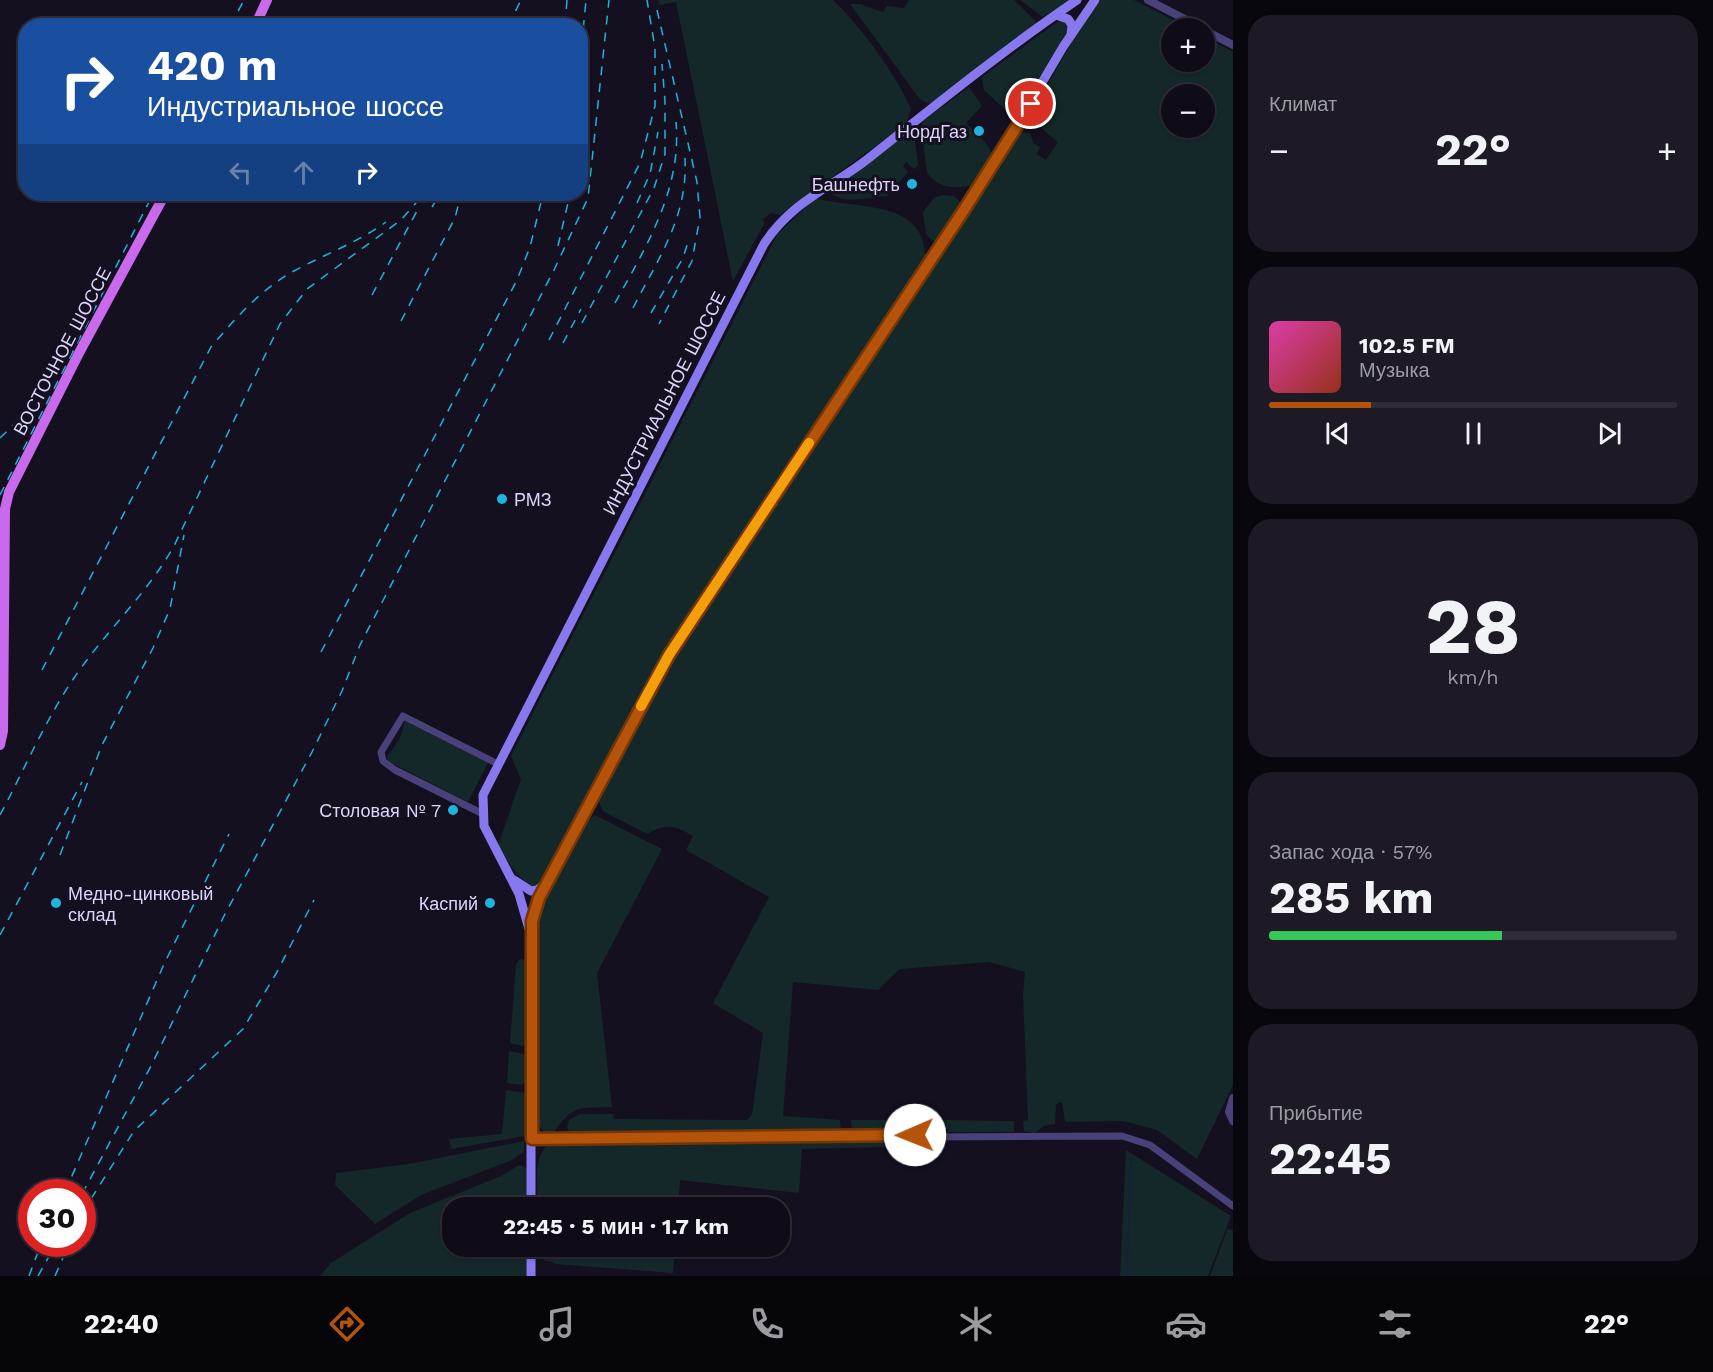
<!DOCTYPE html>
<html lang="ru">
<meta charset="utf-8">
<style>
body{margin:0;font-family:"Work Sans",sans-serif;background:#1d1a25;color:#f1f3f6;height:100vh;display:flex;flex-direction:column;font-size:22px;white-space:nowrap}
*{box-sizing:border-box;margin:0}
p{font-size:20px;color:#9b9ba2}
.icon{flex:none;width:33px;height:33px;fill:none;stroke:currentColor;stroke-width:2;stroke-linecap:round;stroke-linejoin:round}
.map{position:relative;flex:1;overflow:hidden}
.panel{display:flex;flex-direction:column;gap:15px;padding:15px;background:#08070d;width:480px}
.panel>*{flex:none}
.guide{position:absolute;left:18px;top:18px;width:570px;height:183px;border-radius:24px;box-shadow:0 2px 4px #0004,0 0 0 2px #2f2c37;background:#1a4fa0;color:#fff;overflow:hidden}
.controls{position:absolute;left:1161px;top:18px;display:grid;gap:12px}
.controls a{display:grid;place-items:center;width:54px;height:54px;border-radius:50%;background:#0f0c18;box-shadow:0 2px 4px #0004,0 0 0 2px #2f2c37;font-size:30px}
.speed{position:absolute;left:18px;top:1179px;display:flex;gap:12px;font-size:30px;font-weight:700;text-align:center}
.speed>*{display:grid;place-content:center;width:78px;height:78px;border-radius:50%;background:#0f0c18;box-shadow:0 2px 4px #0004,0 0 0 2px #2f2c37;line-height:1}
.speed .limit{border:9px solid #d22;background:#fff;color:#111}
.pin{position:absolute;display:grid;place-items:center;width:51px;height:51px;color:#fff;margin:-26px;border:3px solid #fff;border-radius:50%;box-shadow:0 2px 6px #0007}
.me{position:absolute;width:66px;margin:-33px;rotate:269deg;stroke-linejoin:round;filter:drop-shadow(0 0 4px #0008)}
.turn{display:flex;align-items:center;gap:21px;height:126px;padding:0 30px;font-size:27px}
.turn .icon{width:78px;height:78px;stroke-width:2.5}
.turn b{display:block;font-size:42px;line-height:51px}
.lanes{display:flex;align-items:center;height:57px;padding:0 30px;background:#0003;justify-content:center;gap:30px;direction:ltr}
.lanes .off{opacity:.35}
.big{font-size:45px;font-weight:700;line-height:1.1}
.panel .widget{flex:1;display:flex;flex-direction:column;justify-content:center;gap:9px;min-width:0;padding:0 21px;border-radius:24px;background:#1d1a25}
.panel .dial{align-items:center;gap:0}
.dial b{font-size:78px;line-height:1}
.song{display:flex;align-items:center;gap:18px}
.cover{width:72px;height:72px;border-radius:9px;background:linear-gradient(135deg,hsl(320 70% 55%),hsl(10 70% 35%))}
.played{height:6px;border-radius:3px;background:linear-gradient(90deg,#b45309 25%,#2f2c37 25%)}
.keys{display:flex;justify-content:space-around;direction:ltr}
.heat{display:flex;justify-content:space-between;align-items:center;font-size:33px;direction:ltr}
.charge{height:9px;border-radius:4px;background:linear-gradient(90deg,#34c759 57%,#2f2c37 0)}
.trip{position:absolute;left:442px;top:1197px;width:348px;height:60px;border-radius:24px;background:#0f0c18;box-shadow:0 2px 4px #0004,0 0 0 2px #2f2c37;font-weight:700;line-height:60px;text-align:center}
.tab-bar{display:flex;height:96px;justify-content:space-around;align-items:center;background:#06050a;color:#9b9ba2}
.tab-bar .icon{width:42px;height:42px}
.tab-bar .current{color:#b45309}
.tab-bar b{font-size:27px;color:#f1f3f6}
main{display:flex;flex:1;min-height:0}
.map>svg:first-child{display:block}
.green{fill:#142829;fill-rule:evenodd}
.lines{fill:none;stroke-linecap:round;stroke-linejoin:round}
.stream{stroke:#142040;stroke-width:1.5}
.minor{stroke:#494179;stroke-width:7}
.tertiary{stroke:#494179;stroke-width:8}
.secondary{stroke:#8778ed;stroke-width:9}
.primary{stroke:#c86aeb;stroke-width:10}
.rail{stroke:#1db5dd;stroke-width:1.5;stroke-dasharray:9 8;stroke-linecap:butt}
.route-casing{stroke:#753606;stroke-width:15}
.route{stroke:#b45309;stroke-width:10}
.slow{stroke:#f59e0b;stroke-width:10}
.poi-dot{fill:#1db5dd;stroke:#141020;stroke-width:2}
.labels{text-anchor:middle;dominant-baseline:central;stroke-width:6;stroke-linejoin:round;paint-order:stroke}
.poi-label{font-size:18px;fill:#ddd4f9;stroke:#141020;text-anchor:end}
.street-label{font-size:18px;fill:#ddd4f9;stroke:#141020}
</style>
<main>
<div class="map">
<svg width="1233" height="1276" viewBox="0 0 1233 1276">
<rect width="100%" height="100%" fill="#141020"/>
<g class="green">
<path d="M658,0H833C860,25 897,76 911,109L906,124L780,215L771,213L763,219L764,224L733,281L676,2L659,5Z"/>
<path d="M909,0H1014L1037,23L932,104L926,103L919,98L850,4H860L883,12L887,6L904,8Z"/>
<path d="M1020,0H1071L1043,17Z"/>
<path d="M1101,0H1134L1189,28H1172V62H1204L1205,37L1233,52V1085L1197,1159L1157,1130L1123,1121L1065,1122L1062,1102L1056,1104L1055,1124L1044,1126L1035,1133L1024,1131L1023,1121L1028,1120L1023,995L1025,972L989,962L900,969L878,990L793,982L783,1116L840,1120L841,1131L571,1134L567,1128L569,1120L580,1114H613L614,1119L747,1120L752,1115L763,1033L713,1003L769,897L686,850L693,836C674,825 667,823 647,834L603,811L598,800L679,649L1017,136L1023,132L1030,133L1034,144L1040,147L1037,154L1046,160L1058,142L1030,119L1031,113L1075,37ZM1172,94H1204V128H1172Z"/>
<path d="M1063,18L1068,23V32L1019,117L1014,118L984,90L982,77Z"/>
<path d="M969,87L982,106L966,123C995,153 1000,149 976,185C955,188 942,191 927,173L921,127L923,121Z"/>
<path d="M908,131L914,134L918,165L914,169L906,162L903,166L908,172L887,196C868,197 847,205 830,193V188Z"/>
<path d="M942,195L954,196L963,205L940,240L933,241L926,234L923,212L934,198Z"/>
<path d="M815,198C856,210 928,198 925,261L668,650L547,879L533,887C517,879 508,861 498,846L521,779L511,756L777,235Z"/>
<path d="M405,721L488,763L468,802L390,762L387,757L400,738Z"/>
<path d="M595,815L662,849L597,973L612,1107C577,1108 575,1104 553,1133L547,1134L537,1124L536,1114L535,925L544,899L587,821Z"/>
<path d="M520,959L526,960L527,1044L522,1046L510,1043L516,964Z"/>
<path d="M509,1051L524,1054L527,1059V1080L522,1085L507,1083Z"/>
<path d="M506,1090L526,1093L525,1136L451,1149L449,1139L502,1134Z"/>
<path d="M851,1120H935L934,1130L928,1132H852Z"/>
<path d="M942,1120L1014,1121V1132H948L947,1129L942,1128Z"/>
<path d="M886,1140V1147L802,1149L799,1193L680,1180L678,1207H538C538,1185 531,1157 551,1142Z"/>
<path d="M524,1141V1152L512,1160L421,1195L375,1224L335,1185L336,1173L409,1164Z"/>
<path d="M1126,1150L1231,1216L1208,1276H1120Z"/>
<path d="M519,1165L527,1168L528,1207L453,1208V1246L527,1247L526,1276H320L331,1263L410,1213L501,1176Z"/>
<path d="M1228,1228L1233,1231V1276H1210Z"/>
<path d="M538,1247H675L673,1273L556,1264L545,1260L538,1253Z"/>
</g>
<g class="lines">
<path class="stream" d="M1127,1276L1131,1161"/>
<g class="minor">
<path d="M481,813L395,770L383,761L381,752L403,716L498,764"/>
<path d="M532,1139L1122,1136L1150,1145L1233,1206"/>
</g>
<g class="tertiary">
<path d="M1148,0L1202,28"/>
<path d="M1204,30L1233,45"/>
<path d="M1233,1098L1229,1112L1233,1121"/>
</g>
<g class="secondary">
<path d="M1056,15L1068,19L1072,25L1071,35"/>
<path d="M514,880L531,891L537,890L545,884"/>
<path d="M529,929L519,894L484,826L483,795L764,244C792,201 831,188 869,158C937,104 1005,49 1077,0"/>
<path d="M531,1208V937L533,910L539,898L669,655L994,164L1063,47L1095,0"/>
<path d="M531,1276V1246"/>
</g>
<g class="primary">
<path d="M255,26L267,0"/>
<path d="M0,745L3,731L5,509L9,492L79,353L165,194"/>
</g>
<g class="rail">
<path d="M657,10L697,182L700,217L692,261L659,324"/>
<path d="M230,26L244,0"/>
<path d="M508,26L521,0"/>
<path d="M565,26L567,0"/>
<path d="M580,63L586,0"/>
<path d="M637,203L650,174L658,132"/>
<path d="M432,207L440,194"/>
<path d="M558,246L570,194"/>
<path d="M372,295L418,209"/>
<path d="M615,303C646,247 682,189 676,122"/>
<path d="M633,308C659,257 688,217 685,158"/>
<path d="M651,313L683,258L689,239"/>
<path d="M401,321L455,218L461,194"/>
<path d="M582,323L654,188L665,154V101L662,64"/>
<path d="M549,340L640,163L655,106V48L647,0"/>
<path d="M563,343L581,309"/>
<path d="M0,438L43,396"/>
<path d="M0,495L153,194"/>
<path d="M321,652L517,280L530,247L543,194"/>
<path d="M42,670L211,347C235,319 259,291 292,272C323,255 357,243 386,222"/>
<path d="M0,815C23,772 47,717 74,678C105,632 147,594 174,546L280,324L307,289L401,220L424,194"/>
<path d="M60,855L102,745L153,648L170,609L184,535"/>
<path d="M0,935L82,782"/>
<path d="M65,1192L164,964L229,834"/>
<path d="M82,1194L151,1066L224,916L312,752L342,691L360,645L554,270L588,198L609,0"/>
<path d="M82,1213L134,1131L243,1029L277,972L314,900"/>
<path d="M29,1276L41,1244"/>
<path d="M38,1276L56,1244"/>
<path d="M55,1276L69,1244"/>
</g>
</g>
<g class="lines">
<defs>
<path id="route" d="M915,1135L532,1139V921L539,898L669,655L964,210L1031,104"/>
</defs>
<use href="#route" class="route-casing"/>
<use href="#route" class="route"/>
<path class="slow" d="M641,706L669,655L809,443"/>
</g>
<g class="poi-dot">
<circle cx="979" cy="131" r="6"/>
<circle cx="912" cy="184" r="6"/>
<circle cx="502" cy="499" r="6"/>
<circle cx="453" cy="810" r="6"/>
<circle cx="56" cy="903" r="6"/>
<circle cx="490" cy="903" r="6"/>
</g>
<g class="labels">
<g class="poi-label">
<text x="967" y="131">НордГаз</text>
<text x="900" y="184">Башнефть</text>
<text x="514" y="499" text-anchor="start">РМЗ</text>
<text x="441" y="810">Столовая № 7</text>
<text x="68" y="893" text-anchor="start">Медно-цинковый<tspan x="68" dy="21">склад</tspan></text>
<text x="478" y="903">Каспий</text>
</g>
<g class="street-label">
<text transform="translate(62 351) rotate(-62)">ВОСТОЧНОЕ ШОССЕ</text>
<text transform="translate(664 403) rotate(-63)">ИНДУСТРИАЛЬНОЕ ШОССЕ</text>
</g>
</g>
</svg>
<div class="controls">
<a>+</a>
<a>−</a>
</div>
<div class="speed"><div class="limit">30</div></div>
<div class="pin" style="left:1031px;top:104px;background:#d93025"><svg class="icon" aria-label="arrive" viewBox="0 0 24 24"><path d="M6 21V4h12l-3 4 3 4H6"/></svg></div>
<svg class="me" style="left:915px;top:1135px" viewBox="-20 -20 40 40"><circle r="19" fill="#fff"/><path d="M0-13L10 11 0 6-10 11z" fill="#b45309"/></svg>
<div class="trip">22:45 · 5 мин · 1.7 km</div>
<div class="guide">
<div class="turn"><svg class="icon" aria-label="right" viewBox="0 0 24 24"><path d="M7 20v-9h11M14 6l5 5-5 5"/></svg><div><b>420 m</b>Индустриальное шоссе</div></div>
<div class="lanes"><svg class="icon off" aria-label="left" viewBox="0 0 24 24"><path d="M17 20v-9H6M10 6l-5 5 5 5"/></svg><svg class="icon off" aria-label="ahead" viewBox="0 0 24 24"><path d="M12 20V5M6 11l6-6 6 6"/></svg><svg class="icon" aria-label="right" viewBox="0 0 24 24"><path d="M7 20v-9h11M14 6l5 5-5 5"/></svg></div>
</div>
</div>
<section class="panel">
<div class="widget"><p>Климат</p>
<div class="heat"><a>−</a><b class="big">22°</b><a>+</a></div>
</div>
<div class="widget">
<div class="song"><i class="cover"></i><div><b>102.5 FM</b><p>Музыка</p></div></div>
<div class="played"></div>
<div class="keys"><svg class="icon" aria-label="previous" viewBox="0 0 24 24"><path d="M18 5L8 12l10 7zM5 5v14"/></svg><svg class="icon" aria-label="pause" viewBox="0 0 24 24"><path d="M8 5v14M16 5v14"/></svg><svg class="icon" aria-label="next" viewBox="0 0 24 24"><path d="M6 5l10 7-10 7zM19 5v14"/></svg></div>
</div>
<div class="widget dial"><b>28</b><p>km/h</p></div>
<div class="widget"><p>Запас хода · 57%</p><b class="big">285 km</b><div class="charge"></div></div>
<div class="widget"><p>Прибытие</p><b class="big">22:45</b></div>
</section>
</main>
<nav class="tab-bar">
<b>22:40</b>
<svg class="icon current" aria-label="directions" viewBox="0 0 24 24"><path d="M12 3l9 9-9 9-9-9zM9 14v-3h6M13 9l2 2-2 2"/></svg>
<svg class="icon" aria-label="music" viewBox="0 0 24 24"><path d="M9 18V5l10-2v13"/><circle cx="6" cy="18" r="3"/><circle cx="16" cy="16" r="3"/></svg>
<svg class="icon" aria-label="phone" viewBox="0 0 24 24"><path d="M5 4h4l2 5-3 2q2 4 5 5l2-3 5 2v4C11 20 4 13 5 4z"/></svg>
<svg class="icon" aria-label="climate" viewBox="0 0 24 24"><path d="M12 3v18M4 7l16 10M4 17L20 7"/></svg>
<svg class="icon" aria-label="car" viewBox="0 0 24 24"><path d="M5 17H2v-5l4-1 3-4h7l3 4 3 1v5h-3M9 17h6M6 11h13"/><circle cx="7" cy="17" r="2"/><circle cx="17" cy="17" r="2"/></svg>
<svg class="icon" aria-label="filters" viewBox="0 0 24 24"><path d="M4 7h16M4 17h16"/><circle cx="9" cy="7" r="2"/><circle cx="15" cy="17" r="2"/></svg>
<b>22°</b>
</nav>
